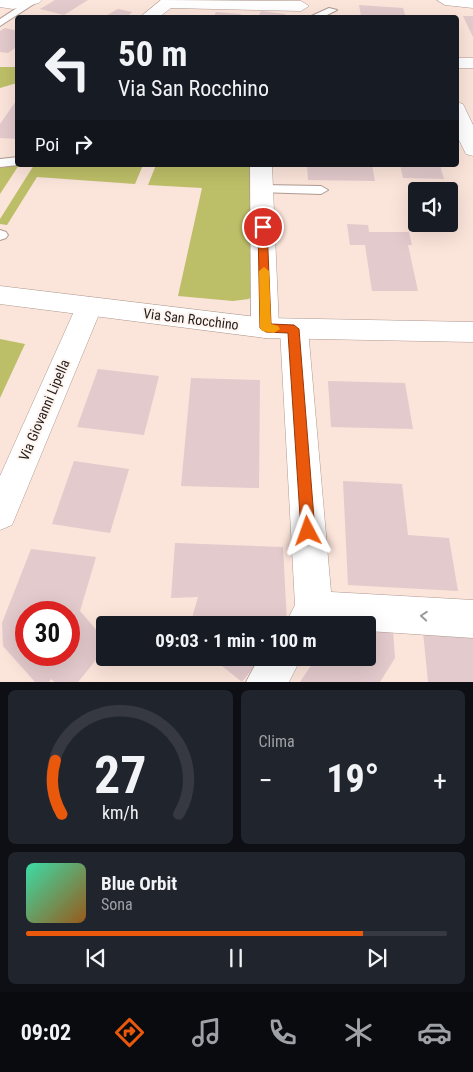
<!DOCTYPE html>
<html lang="it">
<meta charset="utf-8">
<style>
body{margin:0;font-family:"Roboto Condensed",sans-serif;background:#20242c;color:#f1f3f6;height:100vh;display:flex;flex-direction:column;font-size:19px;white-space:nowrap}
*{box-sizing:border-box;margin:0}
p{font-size:16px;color:#9ea1a6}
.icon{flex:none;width:28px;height:28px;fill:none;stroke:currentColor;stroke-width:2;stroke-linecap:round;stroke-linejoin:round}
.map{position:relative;height:682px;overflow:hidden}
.details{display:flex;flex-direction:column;gap:8px;padding:8px;background:#0d0f14;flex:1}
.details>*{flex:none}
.top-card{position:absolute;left:15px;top:15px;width:444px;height:152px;border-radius:5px;box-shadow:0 5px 20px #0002;background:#171b24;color:#f1f3f6;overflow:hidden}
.buttons{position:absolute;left:408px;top:182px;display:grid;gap:10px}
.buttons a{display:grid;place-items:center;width:50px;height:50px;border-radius:5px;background:#171b24;box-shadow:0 5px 20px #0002;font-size:25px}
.speed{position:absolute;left:15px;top:601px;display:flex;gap:10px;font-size:25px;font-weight:700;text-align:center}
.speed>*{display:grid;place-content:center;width:65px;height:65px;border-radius:50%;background:#171b24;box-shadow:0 5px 20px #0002;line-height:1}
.speed .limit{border:8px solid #d22;background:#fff;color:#111}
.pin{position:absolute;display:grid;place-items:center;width:42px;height:42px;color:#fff;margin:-21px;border:2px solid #fff;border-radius:50%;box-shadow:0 1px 5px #0007}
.me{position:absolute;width:55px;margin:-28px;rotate:356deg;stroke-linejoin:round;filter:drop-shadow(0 0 4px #0008)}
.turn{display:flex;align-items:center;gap:18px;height:105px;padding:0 20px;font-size:22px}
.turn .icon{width:65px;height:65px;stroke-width:2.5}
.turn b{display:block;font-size:35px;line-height:42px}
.then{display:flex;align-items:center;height:48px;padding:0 20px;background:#0003;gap:10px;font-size:19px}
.big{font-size:38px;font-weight:700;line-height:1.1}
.details .widget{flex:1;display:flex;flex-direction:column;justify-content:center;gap:8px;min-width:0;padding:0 18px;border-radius:8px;background:#20242c}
.details .dial{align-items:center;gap:0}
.dial svg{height:130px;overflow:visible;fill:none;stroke:#363941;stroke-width:7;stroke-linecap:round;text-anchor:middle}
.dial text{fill:#f1f3f6;stroke:none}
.song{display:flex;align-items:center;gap:15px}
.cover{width:60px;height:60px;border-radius:8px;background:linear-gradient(135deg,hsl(160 70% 55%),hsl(30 70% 35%))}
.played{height:5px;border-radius:2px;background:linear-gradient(90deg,#ea580c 80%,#363941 80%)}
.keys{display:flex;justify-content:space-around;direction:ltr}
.heat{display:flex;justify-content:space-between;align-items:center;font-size:28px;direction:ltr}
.details .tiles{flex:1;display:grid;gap:8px;grid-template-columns:1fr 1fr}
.widget:last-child{grid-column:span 2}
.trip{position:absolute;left:96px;top:616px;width:280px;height:50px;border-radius:5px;background:#171b24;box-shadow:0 5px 20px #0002;font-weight:700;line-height:50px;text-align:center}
.tab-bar{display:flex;height:80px;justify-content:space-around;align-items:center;background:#090b0e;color:#9ea1a6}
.tab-bar .icon{width:35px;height:35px}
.tab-bar .on{color:#ea580c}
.tab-bar b{font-size:22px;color:#f1f3f6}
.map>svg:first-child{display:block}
.green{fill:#bdbf68}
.building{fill:#e3cacc;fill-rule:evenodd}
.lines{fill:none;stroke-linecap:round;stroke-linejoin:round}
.service-casing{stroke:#af9a91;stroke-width:2}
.minor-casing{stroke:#af9a91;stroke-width:1}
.tertiary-casing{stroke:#af9a91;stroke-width:1}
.service{fill:#fff;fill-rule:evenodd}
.minor{fill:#fff;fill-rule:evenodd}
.tertiary{fill:#fff;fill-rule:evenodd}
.oneway{stroke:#9d9998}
.route{fill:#ea580c;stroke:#983908}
.slow{fill:#f59e0b}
.labels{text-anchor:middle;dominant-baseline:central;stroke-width:4;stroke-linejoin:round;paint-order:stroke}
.street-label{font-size:14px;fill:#251d1a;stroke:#fef5f1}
</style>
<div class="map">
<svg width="473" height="682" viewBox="0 0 473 682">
<rect width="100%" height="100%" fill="#fbe4da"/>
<g class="green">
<path d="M0,67H17V83L0,88Z"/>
<path d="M19,165L0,194V168Z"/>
<path d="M34,165H143L135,184L37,177L7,225L0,224V219Z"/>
<path d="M156,165H251V296L249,299L233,301L178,296L202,188L148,185Z"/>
<path d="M0,339L25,344L0,398Z"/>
</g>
<g class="building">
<path d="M55,0H88L64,15L40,9Z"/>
<path d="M359,5L403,8L406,18L361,16Z"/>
<path d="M118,9L132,12L126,18H102Z"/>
<path d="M261,11L286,14L284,18H257Z"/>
<path d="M216,12L241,14L239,18H213Z"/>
<path d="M463,16H473V37Z"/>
<path d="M5,28L18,31V46L8,53L0,52V31Z"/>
<path d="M18,98V139L0,138V124Z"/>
<path d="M307,165H372L375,181L308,180Z"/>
<path d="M400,165H440L444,179L403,178Z"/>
<path d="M347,224L368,225L369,232H409L412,245H408L418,291H372L365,245H350Z"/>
<path d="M98,369L159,376L144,435L77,427Z"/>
<path d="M191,378L260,380L259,488L181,486Z"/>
<path d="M328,381L405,383L413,429L331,427Z"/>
<path d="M74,461L129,469L110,533L52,524Z"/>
<path d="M343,481L402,484L408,535L449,538L458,591L348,585Z"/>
<path d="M175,543L283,547L287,624L190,625L198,597L171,598Z"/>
<path d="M31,549L96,557L80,611L105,640V649L78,682H55L51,679L49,682H35L3,646L2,623ZM26,612H69V655H26Z"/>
<path d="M368,629L393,631L395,658L380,682H300L316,658H368Z"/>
<path d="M423,632L473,636V682H428Z"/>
<path d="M212,658H261L242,682Z"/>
</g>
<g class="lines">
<defs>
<g id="service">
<path d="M29,0L37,2L0,26V19Z"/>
<path d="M329,8L337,10L321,18H307Z"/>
<path d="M18,157V165L0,167V159Z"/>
<path d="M262,185L321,186L328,190L321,194L257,192L255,189Z"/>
<path d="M0,230L6,232L8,235L6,238L0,240Z"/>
</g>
<g id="minor">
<path d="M0,0H42L39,3L13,9L0,7Z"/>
<path d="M161,0L301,1L309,6L301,11L171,8L158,18H139Z"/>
<path d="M437,0H473V8L445,5Z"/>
<rect x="456" y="58" width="17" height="10"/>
<path d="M456,102L463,104L473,125V156L466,154L456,134Z"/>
<path d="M250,165H272L279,328L275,335L265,338L255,335L251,328Z"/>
<path d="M89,297L98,300L102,307L12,525L0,530V476L76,307L80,300Z"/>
<path d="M294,319L304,322L308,329L331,592L473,600V638L368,631V625H285L295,605L280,329L284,322Z"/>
<path d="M259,658H301L289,682H246Z"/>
</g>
<path id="tertiary" d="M0,286L265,318L473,322V342L265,338L0,304Z"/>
</defs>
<use href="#service" class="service-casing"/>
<use href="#minor" class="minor-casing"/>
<use href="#tertiary" class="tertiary-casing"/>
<use href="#service" class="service"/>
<use href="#minor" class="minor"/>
<use href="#tertiary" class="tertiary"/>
</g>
<defs><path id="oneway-chevron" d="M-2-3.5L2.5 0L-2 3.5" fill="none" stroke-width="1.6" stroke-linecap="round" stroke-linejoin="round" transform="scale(1.25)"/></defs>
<use class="oneway" href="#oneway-chevron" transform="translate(424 616) rotate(-176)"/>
<path class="route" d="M263,224L267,227L271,324L294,325L299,329L315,531L313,536L308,538L303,536L301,531L288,333L266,332L260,328L258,227Z"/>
<path class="slow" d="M264,267L269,271L271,324L278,326L280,329L274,333L262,331L260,328L259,271Z"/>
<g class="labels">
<g class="street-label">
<text transform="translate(191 319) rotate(7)">Via San Rocchino</text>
<text transform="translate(44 410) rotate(-67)">Via Giovanni Lipella</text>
</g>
</g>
</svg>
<div class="buttons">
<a><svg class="icon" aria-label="sound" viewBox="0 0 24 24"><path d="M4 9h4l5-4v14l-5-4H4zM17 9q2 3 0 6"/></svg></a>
</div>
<div class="speed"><div class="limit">30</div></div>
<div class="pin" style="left:263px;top:227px;background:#d93025"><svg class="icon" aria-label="arrive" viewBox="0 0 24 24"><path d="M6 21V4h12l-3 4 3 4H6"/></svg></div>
<svg class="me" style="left:308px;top:531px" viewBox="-20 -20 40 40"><path d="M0-17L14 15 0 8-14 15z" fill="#ea580c" stroke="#fff" stroke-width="4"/></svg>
<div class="trip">09:03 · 1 min · 100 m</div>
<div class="top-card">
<div class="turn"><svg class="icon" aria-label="left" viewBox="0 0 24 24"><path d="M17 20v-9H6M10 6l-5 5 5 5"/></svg><div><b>50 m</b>Via San Rocchino</div></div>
<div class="then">Poi<svg class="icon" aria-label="right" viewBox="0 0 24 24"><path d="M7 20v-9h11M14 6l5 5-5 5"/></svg></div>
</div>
</div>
<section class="details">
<div class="tiles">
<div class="widget dial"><svg viewBox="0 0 100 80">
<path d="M14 69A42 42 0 1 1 86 69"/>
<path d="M14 69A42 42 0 0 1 10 36" stroke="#ea580c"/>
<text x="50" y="56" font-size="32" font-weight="700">27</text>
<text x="50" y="72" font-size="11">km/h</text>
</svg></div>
<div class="widget"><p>Clima</p>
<div class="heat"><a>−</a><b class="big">19°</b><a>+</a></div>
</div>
<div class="widget">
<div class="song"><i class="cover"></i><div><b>Blue Orbit</b><p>Sona</p></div></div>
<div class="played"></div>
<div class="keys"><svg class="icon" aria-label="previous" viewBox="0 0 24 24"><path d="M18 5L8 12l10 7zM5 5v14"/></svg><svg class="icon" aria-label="pause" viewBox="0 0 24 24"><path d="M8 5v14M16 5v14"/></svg><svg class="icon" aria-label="next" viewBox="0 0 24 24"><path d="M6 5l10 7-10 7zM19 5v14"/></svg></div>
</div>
</div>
</section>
<nav class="tab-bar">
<b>09:02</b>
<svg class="icon on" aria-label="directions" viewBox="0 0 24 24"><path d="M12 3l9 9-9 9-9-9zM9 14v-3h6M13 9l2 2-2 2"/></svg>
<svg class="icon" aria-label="music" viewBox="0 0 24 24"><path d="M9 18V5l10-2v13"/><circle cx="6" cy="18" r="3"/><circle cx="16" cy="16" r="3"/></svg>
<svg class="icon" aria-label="phone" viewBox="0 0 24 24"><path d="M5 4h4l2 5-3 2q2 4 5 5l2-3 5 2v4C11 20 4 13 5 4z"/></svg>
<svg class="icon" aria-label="climate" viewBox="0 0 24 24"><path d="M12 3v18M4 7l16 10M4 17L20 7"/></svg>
<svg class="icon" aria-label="car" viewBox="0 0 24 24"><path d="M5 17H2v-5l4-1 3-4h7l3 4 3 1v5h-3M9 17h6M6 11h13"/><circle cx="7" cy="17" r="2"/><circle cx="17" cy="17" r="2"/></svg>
</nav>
